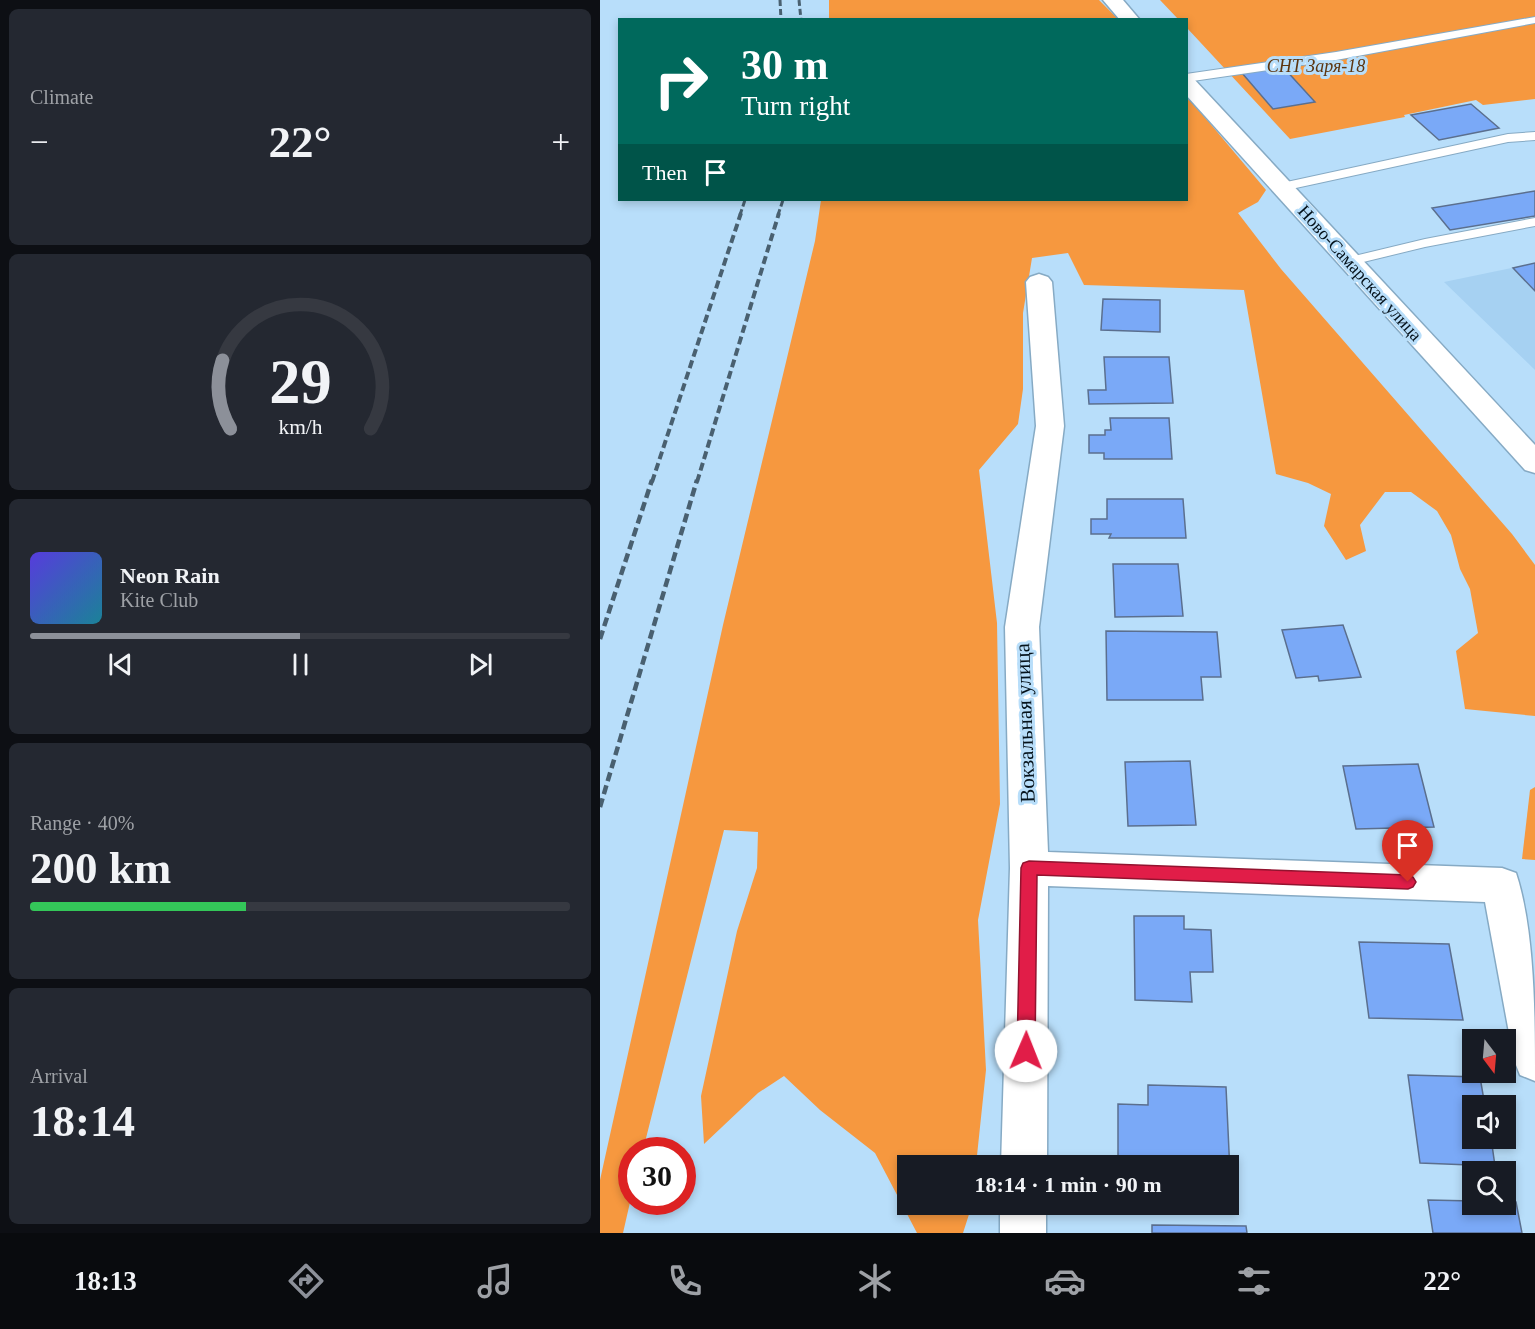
<!DOCTYPE html>
<meta charset="utf-8">
<style>
body{margin:0;font-family:"Times New Roman",serif;background:#242831;color:#f1f3f6;height:100vh;display:flex;flex-direction:column;font-size:22px;white-space:nowrap}
*{box-sizing:border-box;margin:0}
p{font-size:20px;color:#9ea1a6}
.icon{flex:none;width:33px;height:33px;fill:none;stroke:currentColor;stroke-width:2;stroke-linecap:round;stroke-linejoin:round}
.map{position:relative;flex:1;overflow:hidden}
.details{display:flex;flex-direction:column;gap:9px;padding:9px;background:#0d0f14;width:600px}
.details>*{flex:none}
.guide{position:absolute;left:18px;top:18px;width:570px;height:183px;border-radius:0px;box-shadow:0 3px 9px #0003;background:#00695c;color:#fff;overflow:hidden}
.needle{width:39px;rotate:164deg}
.fabs{position:absolute;left:862px;top:1029px;display:grid;gap:12px}
.fabs a{display:grid;place-items:center;width:54px;height:54px;border-radius:0px;background:#171b24;box-shadow:0 3px 9px #0003;font-size:30px}
.speed{position:absolute;left:18px;top:1137px;display:flex;gap:12px;font-size:30px;font-weight:700;text-align:center}
.speed>*{display:grid;place-content:center;width:78px;height:78px;border-radius:50%;background:#171b24;box-shadow:0 3px 9px #0003;line-height:1}
.speed .limit{border:9px solid #d22;background:#fff;color:#111}
.pin{position:absolute;display:grid;place-items:center;width:51px;height:51px;color:#fff;margin:-62px -26px;border-radius:50% 50% 50% 0;rotate:-45deg;box-shadow:0 0 6px #0007}
.pin .icon{rotate:45deg}
.me{position:absolute;width:66px;margin:-33px;rotate:1deg;stroke-linejoin:round;filter:drop-shadow(0 0 4px #0008)}
.turn{display:flex;align-items:center;gap:21px;height:126px;padding:0 24px;font-size:27px}
.turn .icon{width:78px;height:78px;stroke-width:2.5}
.turn b{display:block;font-size:42px;line-height:51px}
.then{display:flex;align-items:center;height:57px;padding:0 24px;background:#0003;gap:12px;font-size:22px}
.big{font-size:45px;font-weight:700;line-height:1.1}
.details .card{flex:1;display:flex;flex-direction:column;justify-content:center;gap:9px;min-width:0;padding:0 21px;border-radius:9px;background:#242831}
.details .dial{align-items:center;gap:0}
.dial svg{height:156px;overflow:visible;fill:none;stroke:#363941;stroke-width:7;stroke-linecap:round;text-anchor:middle}
.dial text{fill:#f1f3f6;stroke:none}
.song{display:flex;align-items:center;gap:18px}
.cover{width:72px;height:72px;border-radius:9px;background:linear-gradient(135deg,hsl(250 70% 55%),hsl(190 70% 35%))}
.played{height:6px;border-radius:3px;background:linear-gradient(90deg,#8c9099 50%,#363941 50%)}
.keys{display:flex;justify-content:space-around;direction:ltr}
.heat{display:flex;justify-content:space-between;align-items:center;font-size:33px;direction:ltr}
.charge{height:9px;border-radius:4px;background:linear-gradient(90deg,#34c759 40%,#363941 0)}
.trip{position:absolute;left:297px;top:1155px;width:342px;height:60px;border-radius:0px;background:#171b24;box-shadow:0 3px 9px #0003;font-weight:700;line-height:60px;text-align:center}
.menu{display:flex;height:96px;justify-content:space-around;align-items:center;background:#090b0e;color:#9ea1a6}
.menu .icon{width:42px;height:42px}
.menu .on{color:#8c9099}
.menu b{font-size:27px;color:#f1f3f6}
main{display:flex;flex:1;min-height:0}
.map>svg:first-child{display:block}
.built{fill:#a6d1f2}
.green{fill:#f6983f}
.building{fill:#7aa9f7;stroke:#5b6f8e;stroke-width:1.5}
.lines{fill:none;stroke-linecap:round;stroke-linejoin:round}
.service-casing{stroke:#86aac4;stroke-width:2}
.minor-casing{stroke:#86aac4;stroke-width:3}
.service{fill:#fff;fill-rule:evenodd}
.minor{fill:#fff;fill-rule:evenodd}
.rail-far2{stroke:#496070;stroke-width:3;stroke-dasharray:6 3;stroke-linecap:butt}
.rail-far1{stroke:#496070;stroke-width:4;stroke-dasharray:8 4;stroke-linecap:butt}
.rail{stroke:#496070;stroke-width:4.5;stroke-dasharray:9 4.5;stroke-linecap:butt}
.route{fill:#e11d48;stroke:#92132f;stroke-width:1.5}
.labels{text-anchor:middle;dominant-baseline:central;stroke-width:6;stroke-linejoin:round;paint-order:stroke}
.far-park-label{font-size:18px;font-style:italic;fill:#5d3611;stroke:#b8defa}
.far-street-label{font-size:18px;fill:#05121b;stroke:#b8defa}
.street-label{font-size:21px;fill:#05121b;stroke:#b8defa}
</style>
<main>
<section class="details">
<div class="card"><p>Climate</p>
<div class="heat"><a>−</a><b class="big">22°</b><a>+</a></div>
</div>
<div class="card dial"><svg viewBox="0 0 100 80">
<path d="M14 69A42 42 0 1 1 86 69"/>
<path d="M14 69A42 42 0 0 1 10 34" stroke="#8c9099"/>
<text x="50" y="56" font-size="32" font-weight="700">29</text>
<text x="50" y="72" font-size="11">km/h</text>
</svg></div>
<div class="card">
<div class="song"><i class="cover"></i><div><b>Neon Rain</b><p>Kite Club</p></div></div>
<div class="played"></div>
<div class="keys"><svg class="icon" aria-label="previous" viewBox="0 0 24 24"><path d="M18 5L8 12l10 7zM5 5v14"/></svg><svg class="icon" aria-label="pause" viewBox="0 0 24 24"><path d="M8 5v14M16 5v14"/></svg><svg class="icon" aria-label="next" viewBox="0 0 24 24"><path d="M6 5l10 7-10 7zM19 5v14"/></svg></div>
</div>
<div class="card"><p>Range · 40%</p><b class="big">200 km</b><div class="charge"></div></div>
<div class="card"><p>Arrival</p><b class="big">18:14</b></div>
</section>
<div class="map">
<svg width="935" height="1233" viewBox="0 0 935 1233">
<rect width="100%" height="100%" fill="#b8defa"/>
<path class="built" d="M935,263V370L844,282Z"/>
<g class="green">
<path d="M229,0H499L518,19H229Z"/>
<path d="M560,0H935V99L883,105L876,100L804,115L805,117L690,139L587,28L586,20L578,19Z"/>
<path d="M587,96L666,190L658,202L638,213L681,269L912,534L935,565V716L865,709L856,651L878,633L870,589L860,569L851,535L837,511L811,492H785L760,525L766,551L746,560L724,526L731,494L708,483L676,474L644,290L484,285L468,253L432,258L423,313V389L418,424L379,470L397,623L400,804L378,920L386,1070L376,1165L308,1166V1204L372,1205L363,1233H317L275,1153L220,1110L184,1076L158,1093L104,1144L101,1096L137,931L157,868L158,832L124,830L43,1150H32L31,1198L23,1233H0V1180L123,625L215,241L221,200H586Z"/>
<path d="M935,787V860L922,859L930,790Z"/>
</g>
<g class="building">
<path d="M683,67L715,102L673,109L642,73Z"/>
<path d="M871,104L899,128L839,140L811,115Z"/>
<path d="M935,191V216L850,230L832,208Z"/>
<path d="M935,263V291L913,268Z"/>
<path d="M503,299L560,300V332L501,330Z"/>
<path d="M504,357H569L573,403L489,404L488,390H506Z"/>
<path d="M510,418H569L572,459H504V453H489V435H505V430H511Z"/>
<path d="M507,499H583L586,538H509L511,534H491V519H507Z"/>
<path d="M513,564H578L583,616L515,617Z"/>
<path d="M743,625L761,677L719,681L718,676L696,678L682,630Z"/>
<path d="M506,631L617,632L621,677H601L603,700H507Z"/>
<path d="M590,761L596,825L528,826L525,762Z"/>
<path d="M818,764L834,827L756,829L743,766Z"/>
<path d="M534,916H584V929L611,930L613,972H590L592,1002L535,1000Z"/>
<path d="M759,942L849,944L863,1020L769,1018Z"/>
<path d="M808,1075L880,1077L885,1106H873V1138H891L895,1166L820,1163Z"/>
<path d="M548,1085L626,1087L631,1194H628V1166H518V1104L548,1105Z"/>
<path d="M828,1200L873,1201V1204H906V1202H916L922,1233H833Z"/>
<path d="M552,1225L646,1226L647,1233H552Z"/>
</g>
<g class="lines">
<defs>
<g id="service">
<path d="M935,17V23L736,60L586,82V74L736,52Z"/>
<path d="M935,132V140L908,142L682,191L675,187L682,183L908,134Z"/>
<path d="M935,218V226L825,247L751,265L744,261L746,258L825,239Z"/>
</g>
<g id="minor">
<path d="M503,0H523L540,20H520Z"/>
<path d="M586,76L593,78L935,445V473L925,470L586,95Z"/>
<path d="M439,274L448,277L452,282L464,426L439,627L448,852L902,868L916,873C935,931 935,1017 935,1081L920,1075L914,1060L885,902L448,886L447,1166H401L410,868L405,627L436,426L426,282L430,277Z"/>
<rect x="400" y="1204" width="46" height="29"/>
</g>
</defs>
<use href="#service" class="service-casing"/>
<use href="#minor" class="minor-casing"/>
<use href="#service" class="service"/>
<use href="#minor" class="minor"/>
<g class="rail-far2">
<path d="M180,0L181,20"/>
<path d="M199,0L201,20"/>
<path d="M140,215L145,200"/>
<path d="M178,215L183,200"/>
</g>
<g class="rail-far1">
<path d="M52,482L141,213"/>
<path d="M97,482L179,213"/>
</g>
<g class="rail">
<path d="M0,639L52,480"/>
<path d="M0,807L97,480"/>
</g>
</g>
<path class="route" d="M429,861L808,875L813,877L816,882L813,887L808,889L437,875L435,1051L432,1057L426,1060L420,1057L417,1051L421,868L423,863Z"/>
<g class="labels">
<g class="far-park-label">
<text x="716" y="66">СНТ Заря-18</text>
</g>
<g class="far-street-label">
<text transform="translate(760 273) rotate(48)">Ново-Самарская улица</text>
</g>
<g class="street-label">
<text transform="translate(425 723) rotate(-92)">Вокзальная улица</text>
</g>
</g>
</svg>
<div class="fabs">
<a><svg class="needle" viewBox="-14 -14 28 28"><path d="M0-13l5 13h-10z" fill="#e53935"/><path d="M0 13l5-13h-10z" fill="#9ea1a6"/></svg></a>
<a><svg class="icon" aria-label="sound" viewBox="0 0 24 24"><path d="M4 9h4l5-4v14l-5-4H4zM17 9q2 3 0 6"/></svg></a>
<a><svg class="icon" aria-label="search" viewBox="0 0 24 24"><circle cx="10" cy="10" r="6"/><path d="M15 15l6 6"/></svg></a>
</div>
<div class="speed"><div class="limit">30</div></div>
<div class="pin" style="left:808px;top:882px;background:#d93025"><svg class="icon" aria-label="arrive" viewBox="0 0 24 24"><path d="M6 21V4h12l-3 4 3 4H6"/></svg></div>
<svg class="me" style="left:426px;top:1051px" viewBox="-20 -20 40 40"><circle r="19" fill="#fff"/><path d="M0-13L10 11 0 6-10 11z" fill="#e11d48"/></svg>
<div class="trip">18:14 · 1 min · 90 m</div>
<div class="guide">
<div class="turn"><svg class="icon" aria-label="right" viewBox="0 0 24 24"><path d="M7 20v-9h11M14 6l5 5-5 5"/></svg><div><b>30 m</b>Turn right</div></div>
<div class="then">Then<svg class="icon" aria-label="arrive" viewBox="0 0 24 24"><path d="M6 21V4h12l-3 4 3 4H6"/></svg></div>
</div>
</div>
</main>
<nav class="menu">
<b>18:13</b>
<svg class="icon on" aria-label="directions" viewBox="0 0 24 24"><path d="M12 3l9 9-9 9-9-9zM9 14v-3h6M13 9l2 2-2 2"/></svg>
<svg class="icon" aria-label="music" viewBox="0 0 24 24"><path d="M9 18V5l10-2v13"/><circle cx="6" cy="18" r="3"/><circle cx="16" cy="16" r="3"/></svg>
<svg class="icon" aria-label="phone" viewBox="0 0 24 24"><path d="M5 4h4l2 5-3 2q2 4 5 5l2-3 5 2v4C11 20 4 13 5 4z"/></svg>
<svg class="icon" aria-label="climate" viewBox="0 0 24 24"><path d="M12 3v18M4 7l16 10M4 17L20 7"/></svg>
<svg class="icon" aria-label="car" viewBox="0 0 24 24"><path d="M5 17H2v-5l4-1 3-4h7l3 4 3 1v5h-3M9 17h6M6 11h13"/><circle cx="7" cy="17" r="2"/><circle cx="17" cy="17" r="2"/></svg>
<svg class="icon" aria-label="filters" viewBox="0 0 24 24"><path d="M4 7h16M4 17h16"/><circle cx="9" cy="7" r="2"/><circle cx="15" cy="17" r="2"/></svg>
<b>22°</b>
</nav>
